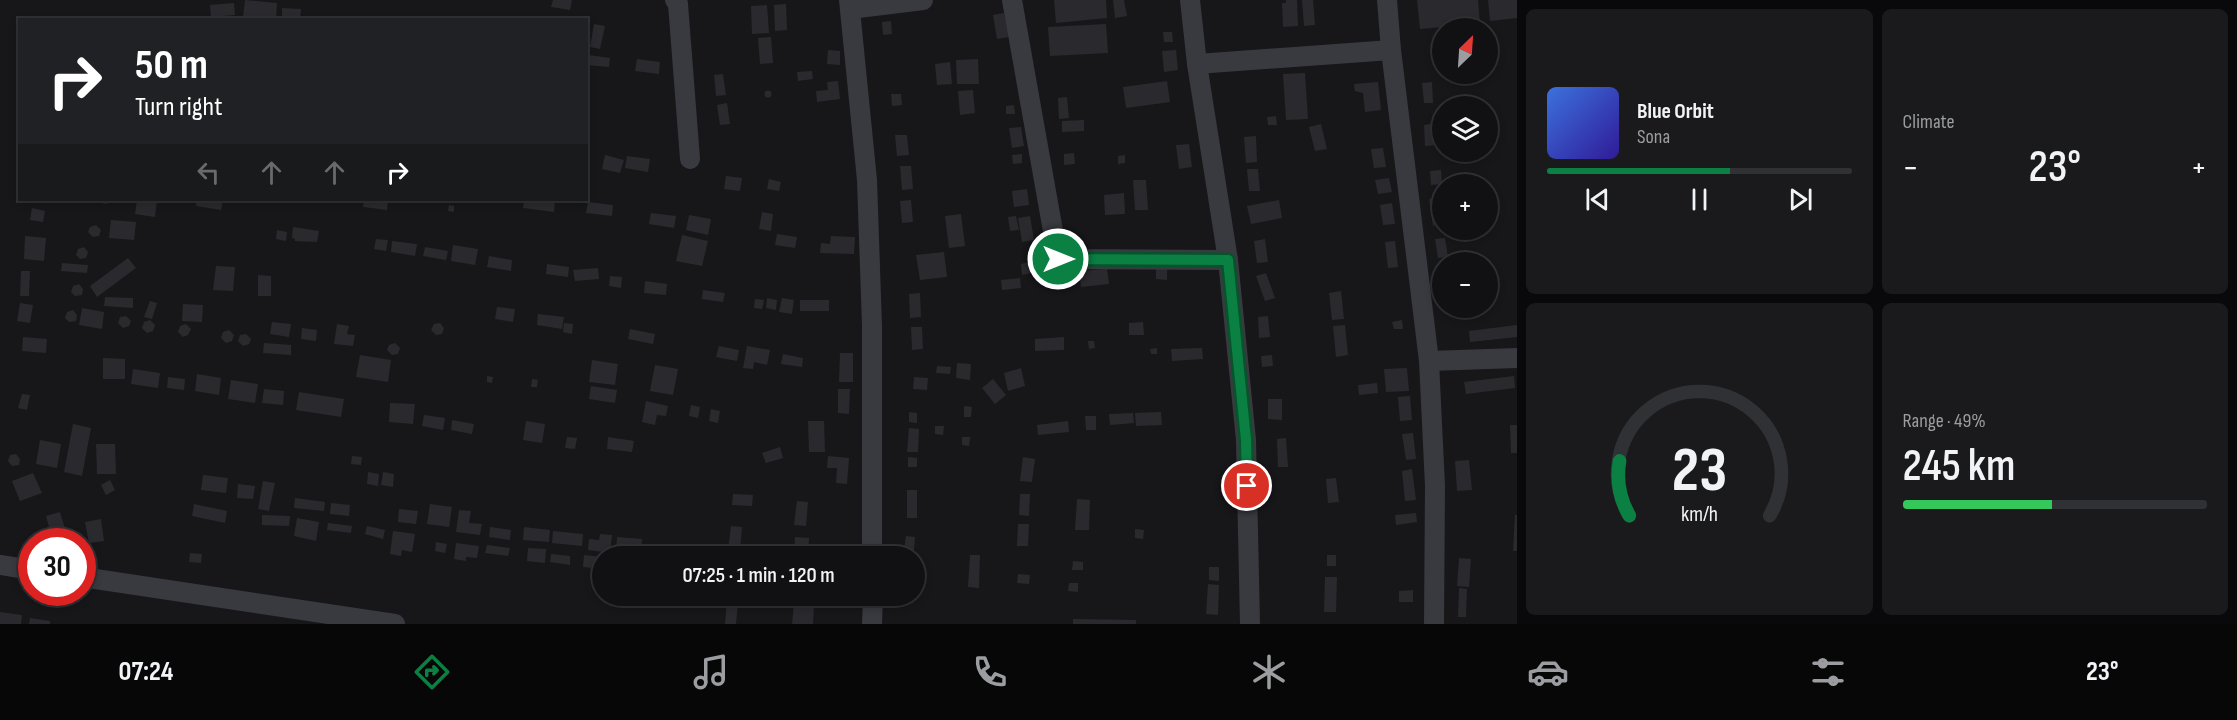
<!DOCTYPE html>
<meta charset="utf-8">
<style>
body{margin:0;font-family:"Sofia Sans Condensed",sans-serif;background:#1a1a1d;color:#f1f3f6;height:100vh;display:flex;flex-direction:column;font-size:22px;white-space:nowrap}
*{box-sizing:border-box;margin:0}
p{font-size:20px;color:#9c9da0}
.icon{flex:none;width:33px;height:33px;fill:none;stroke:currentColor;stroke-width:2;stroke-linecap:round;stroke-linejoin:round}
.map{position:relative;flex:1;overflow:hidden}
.details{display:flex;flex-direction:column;gap:9px;padding:9px;background:#09090b;width:720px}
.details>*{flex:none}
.guide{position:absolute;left:18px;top:18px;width:570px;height:183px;border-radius:0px;box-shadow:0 3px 9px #0003,0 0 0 2px #303134;background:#202124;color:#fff;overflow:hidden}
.needle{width:39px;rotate:25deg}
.fabs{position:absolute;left:1432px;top:18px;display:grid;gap:12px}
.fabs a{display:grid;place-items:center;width:66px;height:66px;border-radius:50%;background:#111114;box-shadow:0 3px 9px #0003,0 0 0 2px #303134;font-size:30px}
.speed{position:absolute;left:18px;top:528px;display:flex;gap:12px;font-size:30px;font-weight:700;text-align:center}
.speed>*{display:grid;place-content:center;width:78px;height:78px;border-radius:50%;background:#111114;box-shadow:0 3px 9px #0003,0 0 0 2px #303134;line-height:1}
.speed .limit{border:9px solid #d22;background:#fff;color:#111}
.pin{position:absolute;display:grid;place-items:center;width:51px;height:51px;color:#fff;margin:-26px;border:3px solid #fff;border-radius:50%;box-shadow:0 2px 6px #0007}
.me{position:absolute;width:66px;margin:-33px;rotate:90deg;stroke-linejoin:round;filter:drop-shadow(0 0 4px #0008)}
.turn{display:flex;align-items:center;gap:21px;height:126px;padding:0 18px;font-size:27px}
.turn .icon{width:78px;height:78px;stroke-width:2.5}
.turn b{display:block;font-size:42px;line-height:51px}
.lanes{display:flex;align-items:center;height:57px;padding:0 18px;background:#0003;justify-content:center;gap:30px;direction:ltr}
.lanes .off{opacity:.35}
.big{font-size:45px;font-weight:600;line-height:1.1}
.details .card{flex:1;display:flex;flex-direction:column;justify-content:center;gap:9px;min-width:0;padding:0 21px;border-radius:9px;background:#1a1a1d}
.details .dial{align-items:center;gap:0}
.dial svg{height:156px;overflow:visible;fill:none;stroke:#303134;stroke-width:7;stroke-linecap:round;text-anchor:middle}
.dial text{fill:#f1f3f6;stroke:none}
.song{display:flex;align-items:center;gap:18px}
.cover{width:72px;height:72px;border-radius:9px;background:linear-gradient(135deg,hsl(220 70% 55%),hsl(250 70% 35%))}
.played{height:6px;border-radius:3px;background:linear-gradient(90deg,#0b8043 60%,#303134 60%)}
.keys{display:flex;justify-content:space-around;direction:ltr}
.heat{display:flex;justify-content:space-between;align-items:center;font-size:33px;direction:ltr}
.charge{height:9px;border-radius:4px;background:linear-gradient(90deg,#34c759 49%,#303134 0)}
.details .tiles{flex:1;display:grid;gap:9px;grid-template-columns:repeat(2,1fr)}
.trip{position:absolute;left:592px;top:546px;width:333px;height:60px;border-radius:30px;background:#111114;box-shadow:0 3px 9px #0003,0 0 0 2px #303134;font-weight:600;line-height:60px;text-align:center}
.menu{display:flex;height:96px;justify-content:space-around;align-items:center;background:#070708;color:#9c9da0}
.menu .icon{width:42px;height:42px}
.menu .current{color:#0b8043}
.menu b{font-size:27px;color:#f1f3f6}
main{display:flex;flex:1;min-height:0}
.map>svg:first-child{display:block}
.building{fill:#2a2a2e}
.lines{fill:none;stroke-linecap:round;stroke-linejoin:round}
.minor{stroke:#383a3f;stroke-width:20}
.route-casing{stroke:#07532c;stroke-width:15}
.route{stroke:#0b8043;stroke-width:10}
</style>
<main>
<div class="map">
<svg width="1517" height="624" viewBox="0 0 1517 624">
<rect width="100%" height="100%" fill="#17171a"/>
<g class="building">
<path d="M245,0L277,3L276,20L243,17Z"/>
<path d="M553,0H572L570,10L551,7Z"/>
<path d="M1054,0H1106L1107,18L1056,23Z"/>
<path d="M1113,0H1124L1127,16L1115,18Z"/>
<path d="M1286,0H1297L1298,26L1283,27L1282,3H1286Z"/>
<path d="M1302,0H1313L1315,25L1304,26Z"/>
<path d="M1417,0H1478L1480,24L1420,29Z"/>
<path d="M1488,0H1517V18L1490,21Z"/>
<path d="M234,3L235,15L211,17L210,5Z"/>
<path d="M786,4L787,30L775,31L774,5Z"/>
<path d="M767,5L769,33L752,34L751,6Z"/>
<path d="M282,8L301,9L300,20H282Z"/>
<path d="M1004,13L1009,37L997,39L993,15Z"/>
<path d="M891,21L892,34L883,35L882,22Z"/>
<path d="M594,24L605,26L600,49L590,47Z"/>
<path d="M1106,24L1108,53L1050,56L1048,27Z"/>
<path d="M1163,32H1172L1173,42H1164Z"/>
<path d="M771,37L773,63L760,64L758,38Z"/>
<path d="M828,50L840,51V65L827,64Z"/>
<path d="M1176,50L1178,70L1164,72L1162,51Z"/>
<path d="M588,55L610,58L609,67L587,65Z"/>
<path d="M637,59L660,62L659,74L635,71Z"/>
<path d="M978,59L979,84H957L956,60Z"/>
<path d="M950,62L952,84L937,85L935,64Z"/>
<path d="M812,71L813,79L798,81L797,72Z"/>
<path d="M1305,73L1308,119L1286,120L1283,74Z"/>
<path d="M723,74L726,95L716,96L714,75Z"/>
<path d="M838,81L840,99L817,102L816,91L828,90L827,82Z"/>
<path d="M1167,81L1170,102L1126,108L1123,87Z"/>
<path d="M1378,82L1381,110L1365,112L1363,93L1355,91L1354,84Z"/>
<path d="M1432,82L1433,103H1424L1422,83Z"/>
<path d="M973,90L975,113L960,115L958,91Z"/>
<circle cx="768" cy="94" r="3.5"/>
<path d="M891,94H901L902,105L892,106Z"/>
<path d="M1067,97L1069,118L1059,119L1058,98Z"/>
<path d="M727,103L730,124L720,125L717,105Z"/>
<path d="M1014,105L1015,114H1006V106Z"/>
<path d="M1276,116L1277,125H1268L1267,117Z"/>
<path d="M1084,120V131L1062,132V121Z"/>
<path d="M1435,123L1438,145L1425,146L1424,125Z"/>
<path d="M1321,124L1327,149L1315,151L1309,127Z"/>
<path d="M1021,127L1024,146L1012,148L1009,128Z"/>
<path d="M895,135H907L909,155L897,156Z"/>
<path d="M1256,136L1257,162L1246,163L1244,137Z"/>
<path d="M1189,144L1192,167L1179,169L1176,145Z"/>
<path d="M1383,148L1386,167L1374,168L1371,149Z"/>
<path d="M1074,153L1075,164L1064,165V154Z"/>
<path d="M1022,154V163L1013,164L1012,155Z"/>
<path d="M605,155L624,160L620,173L602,169Z"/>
<path d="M1125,155V163L1118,164V156Z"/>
<path d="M627,156L650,159L648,172L625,168Z"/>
<path d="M900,166H911L913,189L902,190Z"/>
<path d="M1247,169H1258L1260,191H1249Z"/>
<path d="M1441,170L1442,184L1431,185L1430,171Z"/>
<path d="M726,176L742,178L740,191L724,189Z"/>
<path d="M1389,178L1392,192L1378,194L1375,180Z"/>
<path d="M769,179L781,182L779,191L767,189Z"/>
<path d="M1133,180H1146L1148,210H1135Z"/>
<path d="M1027,189L1029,205L1014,207L1012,191Z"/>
<path d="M1124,193L1125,214L1105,215L1104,195Z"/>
<path d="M1441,197L1443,224L1433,226L1429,199Z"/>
<path d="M99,200H111L110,203L104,204Z"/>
<path d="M137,200H157L155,217L135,214Z"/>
<path d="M197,200H223L221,210L196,206Z"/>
<path d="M364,200H388L387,210L363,207Z"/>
<path d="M524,200H555L554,212L523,208Z"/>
<path d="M911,200L913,222L902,223L900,201Z"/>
<path d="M1279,200L1282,218L1251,224L1247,206Z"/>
<path d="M588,202L613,205L612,216L586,213Z"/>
<path d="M1392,203L1395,224L1383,225L1380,205Z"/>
<path d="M449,205L454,206V212L448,211Z"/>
<path d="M32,208L45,211L43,222L30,220Z"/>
<path d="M762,212L773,214L771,231L759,229Z"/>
<path d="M651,213L676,216L674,228L649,224Z"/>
<path d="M961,214L965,246L949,248L945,216Z"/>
<path d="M689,215L711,219L708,235L686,230Z"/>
<path d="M1016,216L1019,230L1010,231L1008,217Z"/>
<path d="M1030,216L1034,240L1022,242L1018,218Z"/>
<path d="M111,220L136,222L134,240L109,238Z"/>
<path d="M96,225L101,230L99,236L93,237L88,232L90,227Z"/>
<path d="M293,227L319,231L317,242L295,241V239L292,238Z"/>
<path d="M277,230L287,232L286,241L276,239Z"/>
<path d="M777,234L797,237L795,248L775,245Z"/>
<path d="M682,235L708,241L702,266L676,261Z"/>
<path d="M25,236L46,238L44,261L24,259Z"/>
<path d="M831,236L855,237L854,254L820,253L821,243L830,244Z"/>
<path d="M1445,238L1448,257L1438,258L1435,239Z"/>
<path d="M376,239L388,240L386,251L374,249Z"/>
<path d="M1265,239L1268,262L1257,263L1254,241Z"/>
<path d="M392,241L417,244L415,256L391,252Z"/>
<path d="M1395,241L1398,267L1388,268L1385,242Z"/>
<path d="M453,245L478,249L475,265L451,261Z"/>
<path d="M84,247L88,252L86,258L80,259L76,255L78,249Z"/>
<path d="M425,247L448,251L446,260L423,256Z"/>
<path d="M944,252L947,277L920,280L916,255Z"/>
<path d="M489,256L512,260L511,271L487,267Z"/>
<path d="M128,258L136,268L97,297L90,286Z"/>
<path d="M1030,262L1032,273L1022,275L1021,264Z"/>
<path d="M62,263L88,265L87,273L61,271Z"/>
<path d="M547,264L569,267L568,277L546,274Z"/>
<path d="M216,266L235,267L233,291L213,290Z"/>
<path d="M1156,267H1167V280L1156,279Z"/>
<path d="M598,268L599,279L575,281L573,270Z"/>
<path d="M1107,269L1109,284L1081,287L1079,271Z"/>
<path d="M21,271H30L29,296H20Z"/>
<path d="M1443,272V299L1441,300L1437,273Z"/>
<path d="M1266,273L1275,298L1265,301L1256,276Z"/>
<path d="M258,275L271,276V296H258Z"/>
<path d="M610,276L622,277L621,288L609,286Z"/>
<path d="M1020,278L1021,288L1002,290L1001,280Z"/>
<path d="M645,281L667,284L666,295L644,293Z"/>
<path d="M79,284L83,289L82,295L75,296L71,292L73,286Z"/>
<path d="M703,290L725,293L723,302L702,299Z"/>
<path d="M1341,291L1344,319L1332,320L1329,293Z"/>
<path d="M920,293L921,317L910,318L909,294Z"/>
<path d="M105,297L133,298V308L104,306Z"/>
<path d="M767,298L777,300L776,310L766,308Z"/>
<path d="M782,298L794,300L792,314L779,312Z"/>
<path d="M755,299L764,300L762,309L754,308Z"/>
<rect x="800" y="300" width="29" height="11"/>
<path d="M150,301L157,303L152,319L144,317Z"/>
<path d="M20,303L33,305L30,323L17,321Z"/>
<path d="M183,304L203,305L202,322L182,321Z"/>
<path d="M497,307L515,309L513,322L495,319Z"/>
<path d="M82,308L104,312L102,329L79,325Z"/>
<path d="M73,310L77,315L76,321L69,322L65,318L67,312Z"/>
<path d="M538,314L564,317L562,329L537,325Z"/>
<path d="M126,316L131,321L129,326L123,328L118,323L120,317Z"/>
<path d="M1268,316L1270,337L1259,338L1258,317Z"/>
<path d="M150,320L155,325L153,331L147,333L142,328L144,322Z"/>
<path d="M1402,320L1403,329H1394L1392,322Z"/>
<path d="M272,322L291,324L289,337L270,334Z"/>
<path d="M1143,322L1144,335H1129V323Z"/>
<path d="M440,323L444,328L442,334L436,335L431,330L434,324Z"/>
<path d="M564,323L573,324L572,334L563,332Z"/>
<path d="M186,324L191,329L188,335L183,337L178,332L180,326Z"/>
<path d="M337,324L349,326L347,334L355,335L353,346L334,344Z"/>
<path d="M1345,325L1348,355L1336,357L1333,326Z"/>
<path d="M1517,325V337L1470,342L1469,331Z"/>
<path d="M911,327H922L923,349L912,350Z"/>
<path d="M302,328L317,330L316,341L301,339Z"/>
<path d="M630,329L655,334L653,344L628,339Z"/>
<path d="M229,330L234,335L232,341L226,343L221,338L223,332Z"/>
<path d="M246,334L251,339L249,344L243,346L238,341L240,335Z"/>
<path d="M23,337L47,339L46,353L22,351Z"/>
<path d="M1064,337V350L1035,351V339Z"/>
<path d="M1088,341H1094L1095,348L1089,349Z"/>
<path d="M264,343L291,345V355L263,353Z"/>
<path d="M395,343L400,348L398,354L392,355L387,350L389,345Z"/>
<path d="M719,346L739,350L737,361L716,357Z"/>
<path d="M747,346L770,350L767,365L754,362L753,369L743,368Z"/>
<path d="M1157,348V354H1151L1150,349Z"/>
<path d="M1202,348L1203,359L1172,361L1171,349Z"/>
<path d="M840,353H853V382H839Z"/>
<path d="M783,354L803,358L802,367L781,364Z"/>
<path d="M360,355L391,360L388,382L356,377Z"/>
<path d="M1272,355L1273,366L1262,367L1261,356Z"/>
<path d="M103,358L125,359V379H103Z"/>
<path d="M592,360L618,364L615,385L589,382Z"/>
<path d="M957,363L971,364L970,380L956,378Z"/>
<path d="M655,365L678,369L673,395L650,391Z"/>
<path d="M937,366L951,367L950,374L936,373Z"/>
<path d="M1021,368L1025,386L1008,391L1004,373Z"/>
<path d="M1407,368L1409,391L1386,392L1384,369Z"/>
<path d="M133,369L160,373L158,388L131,384Z"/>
<path d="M197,374L221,378L219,395L195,391Z"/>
<path d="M487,376L493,377L492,383L487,382Z"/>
<path d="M1514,376L1515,388L1466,394L1464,382Z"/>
<path d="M168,377L185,379L184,390L167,388Z"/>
<path d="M914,377L928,378L927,390L913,389Z"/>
<path d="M532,379L538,380L537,387H531Z"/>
<path d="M993,379L1006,395L995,404L982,388Z"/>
<path d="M231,380L258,384L255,403L228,399Z"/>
<path d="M1377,383L1378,393L1359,395L1358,385Z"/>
<path d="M591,386L617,390L615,403L589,399Z"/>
<path d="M264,389L284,391L283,405L262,403Z"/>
<path d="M838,389H850L849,414L838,413Z"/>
<path d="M299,392L344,399L341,417L296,410Z"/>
<path d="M22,394L30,395L27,410L18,408Z"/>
<path d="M1410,396L1412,420L1400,421L1398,397Z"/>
<path d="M1268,399H1282V420L1268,419Z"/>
<path d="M646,401L668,406L666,416L657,415L655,425L642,422Z"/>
<path d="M390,403L415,404L413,424L389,422Z"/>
<path d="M691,405L700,407L698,418L689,416Z"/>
<path d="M964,406L972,407L971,417H964Z"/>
<path d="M711,409L720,411L718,423L709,421Z"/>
<path d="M909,412L917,413V423L909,422Z"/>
<path d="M1161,412L1162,425L1136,426L1135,413Z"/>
<path d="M1133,413L1134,423L1110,425L1109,414Z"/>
<path d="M424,415L445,418L443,430L422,426Z"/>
<path d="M1085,416H1096V430H1086Z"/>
<path d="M452,420L474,424L472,434L451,430Z"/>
<path d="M526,421L545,424L542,443L523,440Z"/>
<path d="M808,421H824L825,452H809Z"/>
<path d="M1068,421L1069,432L1038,435L1037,425Z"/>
<path d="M73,424L91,428L82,476L64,472Z"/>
<path d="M1510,425H1517V453H1511Z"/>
<path d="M935,426H944L943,435L935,434Z"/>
<path d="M909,428L919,429L918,452H907Z"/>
<path d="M1413,433L1416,459L1406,460L1402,434Z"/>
<path d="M567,437L577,438L575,449L565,448Z"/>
<path d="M608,437L634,441L632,452L607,449Z"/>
<path d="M962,437H970L969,446L962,445Z"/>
<path d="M1286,438L1288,467H1278L1277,439Z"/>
<path d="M40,440L61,444L57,468L36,464Z"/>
<path d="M96,444H115L116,474H97Z"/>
<path d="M780,447L783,458L766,463L762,453Z"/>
<path d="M16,454L20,459L19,465L12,466L8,461L10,455Z"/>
<path d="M352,456L362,457L361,465L351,464Z"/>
<path d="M828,456L849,458L847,484L836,483L837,468H827Z"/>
<path d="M908,457L917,458V467H908Z"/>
<path d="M1023,457L1035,459L1032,482L1020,481Z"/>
<path d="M1469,460L1472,490L1457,491L1455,461Z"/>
<path d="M1412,469L1416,500L1405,501L1402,471Z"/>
<path d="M368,472L379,474L378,486L367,484Z"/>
<path d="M383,472L394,474L393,487L381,485Z"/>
<path d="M33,473L42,493L20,501L12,481Z"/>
<path d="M203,475L228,478L226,493L201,490Z"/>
<path d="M1336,478L1339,502L1328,503L1326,479Z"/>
<path d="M110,480L115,490L106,495L101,485Z"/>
<path d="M263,481L275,483L269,511L258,509Z"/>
<path d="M238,484L255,486L253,499L237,498Z"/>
<rect x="907" y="490" width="10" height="28"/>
<path d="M733,494L753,495L752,506L732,505Z"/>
<path d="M1020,494H1030L1029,516L1019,515Z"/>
<path d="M295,498L325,502L324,511L294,508Z"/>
<path d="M1077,499L1090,500L1089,530H1075Z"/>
<path d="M797,501L808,502L806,526L794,525Z"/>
<path d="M331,503L350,505L349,516L330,514Z"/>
<path d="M194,504L227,511L225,523L192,516Z"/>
<path d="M430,504L452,507L449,527L427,524Z"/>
<path d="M399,509L418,511L416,524L398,522Z"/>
<path d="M459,510L471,511L469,523L482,524L480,535L456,532Z"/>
<path d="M60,512L68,539L53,542L46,516Z"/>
<path d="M1416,513L1417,522L1396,525L1395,515Z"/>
<path d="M262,515L290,516L289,526L262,525Z"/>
<path d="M1515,515H1517V551H1513Z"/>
<path d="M297,518L319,522L316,541L294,536Z"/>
<path d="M101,519L104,541L89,543L85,522Z"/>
<path d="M328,523L352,526L351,533L327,530Z"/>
<path d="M1018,524H1029L1028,546H1017Z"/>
<path d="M367,526L385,530L383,539L365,534Z"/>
<path d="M731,526L742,527L740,552L728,551Z"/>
<path d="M490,527L511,530L510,540L489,537Z"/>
<path d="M524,527L550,530L549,542L523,540Z"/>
<path d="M1135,529L1144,530L1143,539L1135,538Z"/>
<path d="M393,531L415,534L412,552L402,550L401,556L390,554Z"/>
<path d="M553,531L583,534L582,546L552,543Z"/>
<path d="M600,534L612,535L610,553L588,550L589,539L599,540Z"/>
<path d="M906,536L915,537L914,550L904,549Z"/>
<path d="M617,537L642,539L641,553L616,551Z"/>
<path d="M795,537L809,538L808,556H794Z"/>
<path d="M436,542L447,544L445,553L435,551Z"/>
<path d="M456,543L479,546L477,558L466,557V561L454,559Z"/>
<path d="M487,545L510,548L508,556L485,553Z"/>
<path d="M651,545L673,547L672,556H650Z"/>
<path d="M528,548L546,549L545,563L527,561Z"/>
<path d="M904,551L917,553L916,556H904Z"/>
<path d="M190,553L202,554L201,563L189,562Z"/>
<path d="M756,553L775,555V556H755Z"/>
<path d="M551,554L570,556V565L550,562Z"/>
<path d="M584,555L603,557V569L583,567Z"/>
<path d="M970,555H980L979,588L968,587Z"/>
<rect x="1327" y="555" width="9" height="11"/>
<path d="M1459,558L1471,559L1469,587L1457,586Z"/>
<path d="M1073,561L1083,562V570H1072Z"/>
<path d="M1209,567H1219V581L1209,580Z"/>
<path d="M1018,574L1030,575L1029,584L1017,583Z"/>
<path d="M1325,577H1337L1336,612H1324Z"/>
<path d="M1069,583H1078V592L1068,591Z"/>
<path d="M1208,584L1219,585L1218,615L1206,614Z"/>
<path d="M1459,588L1467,589L1466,617H1458Z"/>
<path d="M1413,590V602H1399V591Z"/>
<path d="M727,601L738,602L736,624H725Z"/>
<path d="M794,604L814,606L813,624H792Z"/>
<path d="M0,612L22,615L21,624H0Z"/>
<path d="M30,618L50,621V624H29Z"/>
<path d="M1073,619L1136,620V624H1073Z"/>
</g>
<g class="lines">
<g class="minor">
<path d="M675,0L678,4L690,159"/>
<path d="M849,0L867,180L872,326V556"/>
<path d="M1012,0L1058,259L1228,260"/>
<path d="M1190,0L1197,64L1228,260L1246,440L1250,624"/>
<path d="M1387,0L1391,50L1429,361L1435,486L1434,624"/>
<path d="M850,9L923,0"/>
<path d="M1197,64L1391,50"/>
<path d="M1429,361L1517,358"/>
<path d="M0,565L32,570"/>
<path d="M82,577L395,624"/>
<path d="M872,624L873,596"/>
</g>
</g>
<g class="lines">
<defs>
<path id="route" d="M1058,259L1228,260L1246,440L1247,486"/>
</defs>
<use href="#route" class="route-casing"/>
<use href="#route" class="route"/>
</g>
</svg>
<div class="fabs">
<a><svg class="needle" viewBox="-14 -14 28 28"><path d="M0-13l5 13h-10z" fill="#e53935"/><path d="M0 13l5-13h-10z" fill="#9c9da0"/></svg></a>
<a><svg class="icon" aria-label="layers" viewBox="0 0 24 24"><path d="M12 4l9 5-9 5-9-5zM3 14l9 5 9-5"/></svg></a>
<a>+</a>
<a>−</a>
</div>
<div class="speed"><div class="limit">30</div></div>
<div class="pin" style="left:1247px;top:486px;background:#d93025"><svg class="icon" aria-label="arrive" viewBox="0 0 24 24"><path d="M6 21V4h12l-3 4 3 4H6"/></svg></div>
<svg class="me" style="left:1058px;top:259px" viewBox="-20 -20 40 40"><circle r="17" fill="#0b8043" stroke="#fff" stroke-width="3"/><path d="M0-11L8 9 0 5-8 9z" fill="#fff"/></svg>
<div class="trip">07:25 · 1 min · 120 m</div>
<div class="guide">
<div class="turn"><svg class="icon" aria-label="right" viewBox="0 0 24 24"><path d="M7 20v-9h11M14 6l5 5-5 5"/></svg><div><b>50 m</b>Turn right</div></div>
<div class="lanes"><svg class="icon off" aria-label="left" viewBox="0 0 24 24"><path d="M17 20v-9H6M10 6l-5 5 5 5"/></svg><svg class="icon off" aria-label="ahead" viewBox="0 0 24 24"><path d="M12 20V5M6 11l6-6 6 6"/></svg><svg class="icon off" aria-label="ahead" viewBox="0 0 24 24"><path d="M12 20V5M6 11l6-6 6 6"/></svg><svg class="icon" aria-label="right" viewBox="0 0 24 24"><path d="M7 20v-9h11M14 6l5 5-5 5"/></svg></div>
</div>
</div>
<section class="details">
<div class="tiles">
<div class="card">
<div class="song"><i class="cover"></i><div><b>Blue Orbit</b><p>Sona</p></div></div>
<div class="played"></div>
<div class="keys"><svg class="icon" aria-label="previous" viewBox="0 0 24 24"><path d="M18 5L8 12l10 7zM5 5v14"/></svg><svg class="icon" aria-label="pause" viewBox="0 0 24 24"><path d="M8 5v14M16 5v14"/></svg><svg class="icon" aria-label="next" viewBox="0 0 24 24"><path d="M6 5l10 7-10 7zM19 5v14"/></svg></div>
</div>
<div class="card"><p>Climate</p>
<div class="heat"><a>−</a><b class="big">23°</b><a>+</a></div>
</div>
<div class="card dial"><svg viewBox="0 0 100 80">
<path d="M14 69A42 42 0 1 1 86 69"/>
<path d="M14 69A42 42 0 0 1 9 41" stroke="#0b8043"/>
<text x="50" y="56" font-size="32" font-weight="700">23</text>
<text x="50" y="72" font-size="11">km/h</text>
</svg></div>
<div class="card"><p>Range · 49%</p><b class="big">245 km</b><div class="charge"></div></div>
</div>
</section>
</main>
<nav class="menu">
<b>07:24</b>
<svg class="icon current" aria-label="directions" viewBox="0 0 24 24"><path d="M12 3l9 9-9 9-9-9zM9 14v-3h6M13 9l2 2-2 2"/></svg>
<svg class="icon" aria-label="music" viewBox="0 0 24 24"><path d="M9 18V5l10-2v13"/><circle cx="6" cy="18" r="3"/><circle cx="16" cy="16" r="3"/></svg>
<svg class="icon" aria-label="phone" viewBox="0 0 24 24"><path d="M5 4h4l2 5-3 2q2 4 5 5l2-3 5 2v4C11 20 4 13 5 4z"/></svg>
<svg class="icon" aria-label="climate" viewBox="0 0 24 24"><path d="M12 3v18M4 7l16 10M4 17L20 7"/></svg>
<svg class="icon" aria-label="car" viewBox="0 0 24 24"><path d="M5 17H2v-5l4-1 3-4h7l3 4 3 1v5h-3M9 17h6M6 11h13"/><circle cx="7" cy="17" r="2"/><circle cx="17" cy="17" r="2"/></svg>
<svg class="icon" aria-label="filters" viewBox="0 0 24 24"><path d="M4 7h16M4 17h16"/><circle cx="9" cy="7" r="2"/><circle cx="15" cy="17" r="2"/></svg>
<b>23°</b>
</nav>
